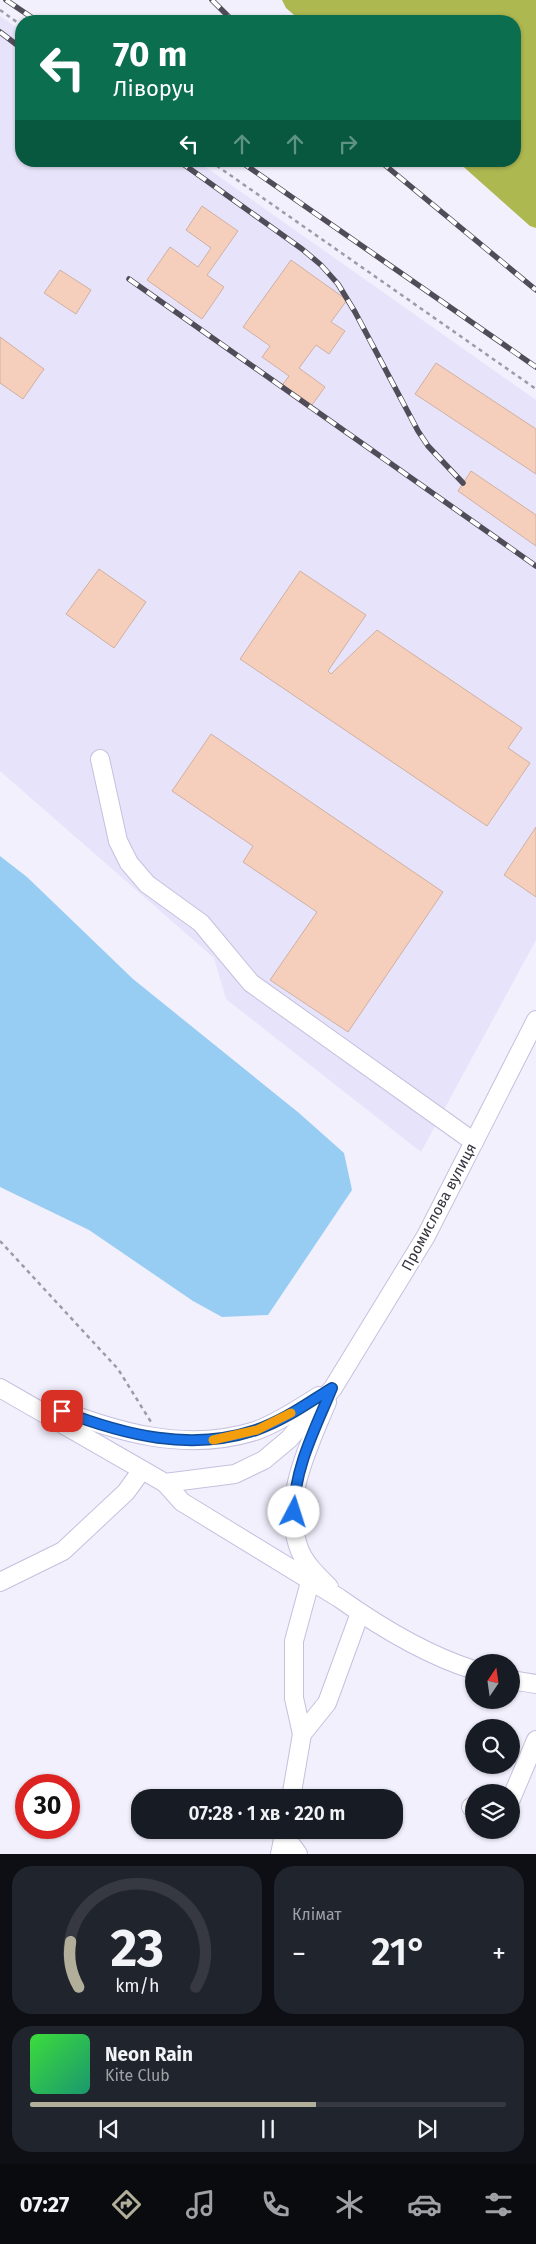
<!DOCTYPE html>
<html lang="uk">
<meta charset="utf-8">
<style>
body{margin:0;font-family:"Fira Sans",sans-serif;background:#20242c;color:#f1f3f6;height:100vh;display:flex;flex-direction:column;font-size:19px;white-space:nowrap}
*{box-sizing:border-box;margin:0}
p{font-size:16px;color:#9ea1a6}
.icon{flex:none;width:28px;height:28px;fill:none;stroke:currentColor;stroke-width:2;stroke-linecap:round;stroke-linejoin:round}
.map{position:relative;height:1854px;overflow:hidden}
.side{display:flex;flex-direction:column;gap:12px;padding:12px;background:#0d0f14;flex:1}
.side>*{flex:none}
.hud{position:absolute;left:15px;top:15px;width:506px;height:152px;border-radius:20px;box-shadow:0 1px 4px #0004;background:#0b6e4f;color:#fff;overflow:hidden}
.needle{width:32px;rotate:13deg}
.buttons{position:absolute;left:465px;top:1654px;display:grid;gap:10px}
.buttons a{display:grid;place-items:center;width:55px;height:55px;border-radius:50%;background:#171b24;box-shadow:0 1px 4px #0004;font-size:25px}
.speed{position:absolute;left:15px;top:1774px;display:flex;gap:10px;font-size:25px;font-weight:700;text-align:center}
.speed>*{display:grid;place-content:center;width:65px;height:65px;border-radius:50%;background:#171b24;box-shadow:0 1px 4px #0004;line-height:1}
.speed .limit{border:8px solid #d22;background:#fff;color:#111}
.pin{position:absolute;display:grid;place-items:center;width:42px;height:42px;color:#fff;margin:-21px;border-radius:10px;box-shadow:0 2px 8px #0006}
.me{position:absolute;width:55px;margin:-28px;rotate:5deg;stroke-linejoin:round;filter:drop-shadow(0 0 4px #0008)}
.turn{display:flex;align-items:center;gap:18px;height:105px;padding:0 15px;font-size:22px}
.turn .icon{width:65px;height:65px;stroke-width:2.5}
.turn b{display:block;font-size:35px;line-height:42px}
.lanes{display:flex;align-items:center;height:48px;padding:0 15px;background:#0003;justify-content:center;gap:25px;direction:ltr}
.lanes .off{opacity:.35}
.big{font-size:38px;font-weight:600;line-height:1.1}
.side .card{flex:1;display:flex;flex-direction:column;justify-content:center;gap:8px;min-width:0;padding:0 18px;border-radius:20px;background:#20242c}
.side .dial{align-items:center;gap:0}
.dial svg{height:130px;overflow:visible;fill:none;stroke:#363941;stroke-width:7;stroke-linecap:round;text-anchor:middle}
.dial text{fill:#f1f3f6;stroke:none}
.song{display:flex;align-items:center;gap:15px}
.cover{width:60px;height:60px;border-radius:8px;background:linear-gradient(135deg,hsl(120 70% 55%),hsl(160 70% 35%))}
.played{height:5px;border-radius:2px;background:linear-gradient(90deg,#b1ae99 60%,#363941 60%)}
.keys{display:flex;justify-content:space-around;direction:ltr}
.heat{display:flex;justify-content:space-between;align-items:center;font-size:28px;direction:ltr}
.side .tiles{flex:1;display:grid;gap:12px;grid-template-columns:1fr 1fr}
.card:last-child{grid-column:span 2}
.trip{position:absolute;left:131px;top:1789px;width:272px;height:50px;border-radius:20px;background:#171b24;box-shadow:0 1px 4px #0004;font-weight:600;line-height:50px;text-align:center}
.tabs{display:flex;height:80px;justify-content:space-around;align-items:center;background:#090b0e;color:#9ea1a6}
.tabs .icon{width:35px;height:35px}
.tabs .active{color:#b1ae99}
.tabs b{font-size:22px;color:#f1f3f6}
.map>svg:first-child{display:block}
.built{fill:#e7e3fa}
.forest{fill:#aeb850}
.water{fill:#98cdf3}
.building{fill:#f6cfbc;stroke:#cfb0a1}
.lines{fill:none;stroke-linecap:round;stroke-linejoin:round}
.minor-casing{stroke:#c6c0de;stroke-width:20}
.path{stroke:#9d9ba8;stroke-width:2.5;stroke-dasharray:4 4;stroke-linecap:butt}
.minor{stroke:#fff;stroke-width:18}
.rail-casing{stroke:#504d59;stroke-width:5.5}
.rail{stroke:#fff;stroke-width:4;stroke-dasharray:11;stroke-linecap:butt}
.route-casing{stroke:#114b97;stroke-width:12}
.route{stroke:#1a73e8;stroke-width:9}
.slow{stroke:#f59e0b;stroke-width:9}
.labels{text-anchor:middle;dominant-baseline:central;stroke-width:4;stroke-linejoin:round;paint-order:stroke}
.street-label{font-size:15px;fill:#373440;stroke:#fff}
</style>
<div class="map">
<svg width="536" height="1854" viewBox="0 0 536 1854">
<rect width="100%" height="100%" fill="#f2f0fd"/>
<path class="built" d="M0,16L21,31V161H197L536,400V940L421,1152L226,999L214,958L0,771Z"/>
<path class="forest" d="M282,0H536V228L530,226L457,161H515V21H301L286,8Z"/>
<path class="water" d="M0,856L27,877L133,979L299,1113L344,1153L352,1190L268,1315L222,1317L193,1301L89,1230L0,1187Z"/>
<g class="building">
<path d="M202,206L238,231L207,275L224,287L202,319L147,280L170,247L198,267L211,248L186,230Z"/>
<path d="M291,260L347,300L331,322L345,331L329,354L316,345L299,368L325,387L309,409L280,388L289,376L262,357L270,346L243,327Z"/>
<path d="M60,270L91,290L76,314L44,293Z"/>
<path d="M0,337L44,369L23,399L0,383Z"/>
<path d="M436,363L536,429V474L415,394Z"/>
<path d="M471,471L536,515V546L458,491Z"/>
<path d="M99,569L146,602L114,648L66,614Z"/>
<path d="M300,571L366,615L328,671L331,674L377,630L522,728L508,748L530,763L487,826L240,659Z"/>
<path d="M211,734L443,892L348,1032L270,980L317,912L243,862L253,846L172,791Z"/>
<path d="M536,827V897L504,875Z"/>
</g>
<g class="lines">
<defs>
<g id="minor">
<path d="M100,759L118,841L129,863L147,884L201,923L251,983L474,1142"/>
<path d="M0,1388L165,1483L235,1474L264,1460L289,1439L333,1388L426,1236L536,1020"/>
<path d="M327,1402C308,1448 280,1501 300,1551C306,1565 318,1576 329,1587"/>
<path d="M50,1406C116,1432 185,1453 255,1431C278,1423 299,1408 319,1396"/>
<path d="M165,1483L182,1502L339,1598C380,1627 426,1655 474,1670"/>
<path d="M0,1582L63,1551L126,1492L142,1470"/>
<path d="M310,1582L294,1641V1698L302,1734L327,1703L360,1613"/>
<path d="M511,1680L536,1684"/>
<path d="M291,1798L302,1734"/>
<path d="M511,1799L536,1740"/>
<path d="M471,1807L474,1808"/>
<path d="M284,1835L298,1854"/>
<path d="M280,1854L285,1830"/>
</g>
</defs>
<use href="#minor" class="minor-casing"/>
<g class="path">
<path d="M0,10L21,25"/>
<path d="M210,161L536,389"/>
<path d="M0,1241L118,1369L151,1422"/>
</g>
<use href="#minor" class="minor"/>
<defs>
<g id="rail">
<path d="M6,0L37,21"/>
<path d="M212,0L233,21"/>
<path d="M0,32L21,48"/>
<path d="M179,161L302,249L321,265L338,284L355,312L418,431L428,446L463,483"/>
<path d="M240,161L536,367"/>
<path d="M380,161L536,290"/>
<path d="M129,279L536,566"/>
</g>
</defs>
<use href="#rail" class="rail-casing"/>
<use href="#rail" class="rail"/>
</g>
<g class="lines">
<defs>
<path id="route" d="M62,1411C124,1435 191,1452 256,1430C283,1421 308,1403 332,1388C316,1427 294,1468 294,1512"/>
</defs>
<use href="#route" class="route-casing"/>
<use href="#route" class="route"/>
<path class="slow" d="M213,1440L257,1430L291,1413"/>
</g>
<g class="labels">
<g class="street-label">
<text transform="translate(439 1207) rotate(-62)">Промислова вулиця</text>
</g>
</g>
</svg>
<div class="buttons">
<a><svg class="needle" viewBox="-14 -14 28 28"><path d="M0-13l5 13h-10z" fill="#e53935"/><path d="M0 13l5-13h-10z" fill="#9ea1a6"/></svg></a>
<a><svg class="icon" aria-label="search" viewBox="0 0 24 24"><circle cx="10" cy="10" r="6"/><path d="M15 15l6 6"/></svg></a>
<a><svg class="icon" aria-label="layers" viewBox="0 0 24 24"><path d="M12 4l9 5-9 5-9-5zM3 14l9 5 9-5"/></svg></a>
</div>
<div class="speed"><div class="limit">30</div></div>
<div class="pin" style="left:62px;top:1411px;background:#d93025"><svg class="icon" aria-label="arrive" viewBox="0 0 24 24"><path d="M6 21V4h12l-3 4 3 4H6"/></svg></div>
<svg class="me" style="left:294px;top:1512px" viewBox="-20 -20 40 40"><circle r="19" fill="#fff"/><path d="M0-13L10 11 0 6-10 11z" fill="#1a73e8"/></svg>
<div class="trip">07:28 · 1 хв · 220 m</div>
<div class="hud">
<div class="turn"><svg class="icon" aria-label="left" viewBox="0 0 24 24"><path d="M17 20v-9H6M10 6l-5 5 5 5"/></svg><div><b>70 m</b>Ліворуч</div></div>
<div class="lanes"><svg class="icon" aria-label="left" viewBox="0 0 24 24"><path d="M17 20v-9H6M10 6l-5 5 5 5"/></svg><svg class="icon off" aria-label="ahead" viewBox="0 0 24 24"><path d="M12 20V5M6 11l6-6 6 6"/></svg><svg class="icon off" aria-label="ahead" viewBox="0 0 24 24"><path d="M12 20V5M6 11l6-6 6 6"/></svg><svg class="icon off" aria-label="right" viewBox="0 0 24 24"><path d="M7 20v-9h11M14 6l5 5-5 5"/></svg></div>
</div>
</div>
<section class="side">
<div class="tiles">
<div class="card dial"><svg viewBox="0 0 100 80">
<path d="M14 69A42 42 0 1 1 86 69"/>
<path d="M14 69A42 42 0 0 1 9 41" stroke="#b1ae99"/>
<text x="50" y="56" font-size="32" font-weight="700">23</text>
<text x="50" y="72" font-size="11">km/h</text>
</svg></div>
<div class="card"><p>Клімат</p>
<div class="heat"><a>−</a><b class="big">21°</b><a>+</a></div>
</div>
<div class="card">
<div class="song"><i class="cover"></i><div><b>Neon Rain</b><p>Kite Club</p></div></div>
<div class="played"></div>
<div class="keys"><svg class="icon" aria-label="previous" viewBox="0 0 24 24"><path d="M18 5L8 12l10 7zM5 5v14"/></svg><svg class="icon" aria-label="pause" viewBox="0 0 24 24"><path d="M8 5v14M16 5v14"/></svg><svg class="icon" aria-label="next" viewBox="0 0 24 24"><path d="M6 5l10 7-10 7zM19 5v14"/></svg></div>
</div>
</div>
</section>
<nav class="tabs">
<b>07:27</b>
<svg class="icon active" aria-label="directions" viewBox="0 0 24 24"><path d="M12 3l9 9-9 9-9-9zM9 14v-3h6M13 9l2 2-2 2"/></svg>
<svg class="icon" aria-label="music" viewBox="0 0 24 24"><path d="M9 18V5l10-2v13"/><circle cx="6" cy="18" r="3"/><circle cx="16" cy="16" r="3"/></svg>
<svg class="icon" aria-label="phone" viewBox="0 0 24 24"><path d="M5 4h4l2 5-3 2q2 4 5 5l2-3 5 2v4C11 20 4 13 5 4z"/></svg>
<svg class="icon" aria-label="climate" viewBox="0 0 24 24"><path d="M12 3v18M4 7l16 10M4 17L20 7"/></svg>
<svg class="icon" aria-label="car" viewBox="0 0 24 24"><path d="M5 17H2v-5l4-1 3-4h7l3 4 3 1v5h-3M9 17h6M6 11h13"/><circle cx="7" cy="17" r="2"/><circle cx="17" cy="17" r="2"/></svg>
<svg class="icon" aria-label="filters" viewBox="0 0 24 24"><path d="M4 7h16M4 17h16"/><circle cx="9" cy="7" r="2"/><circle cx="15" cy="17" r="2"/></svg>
</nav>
